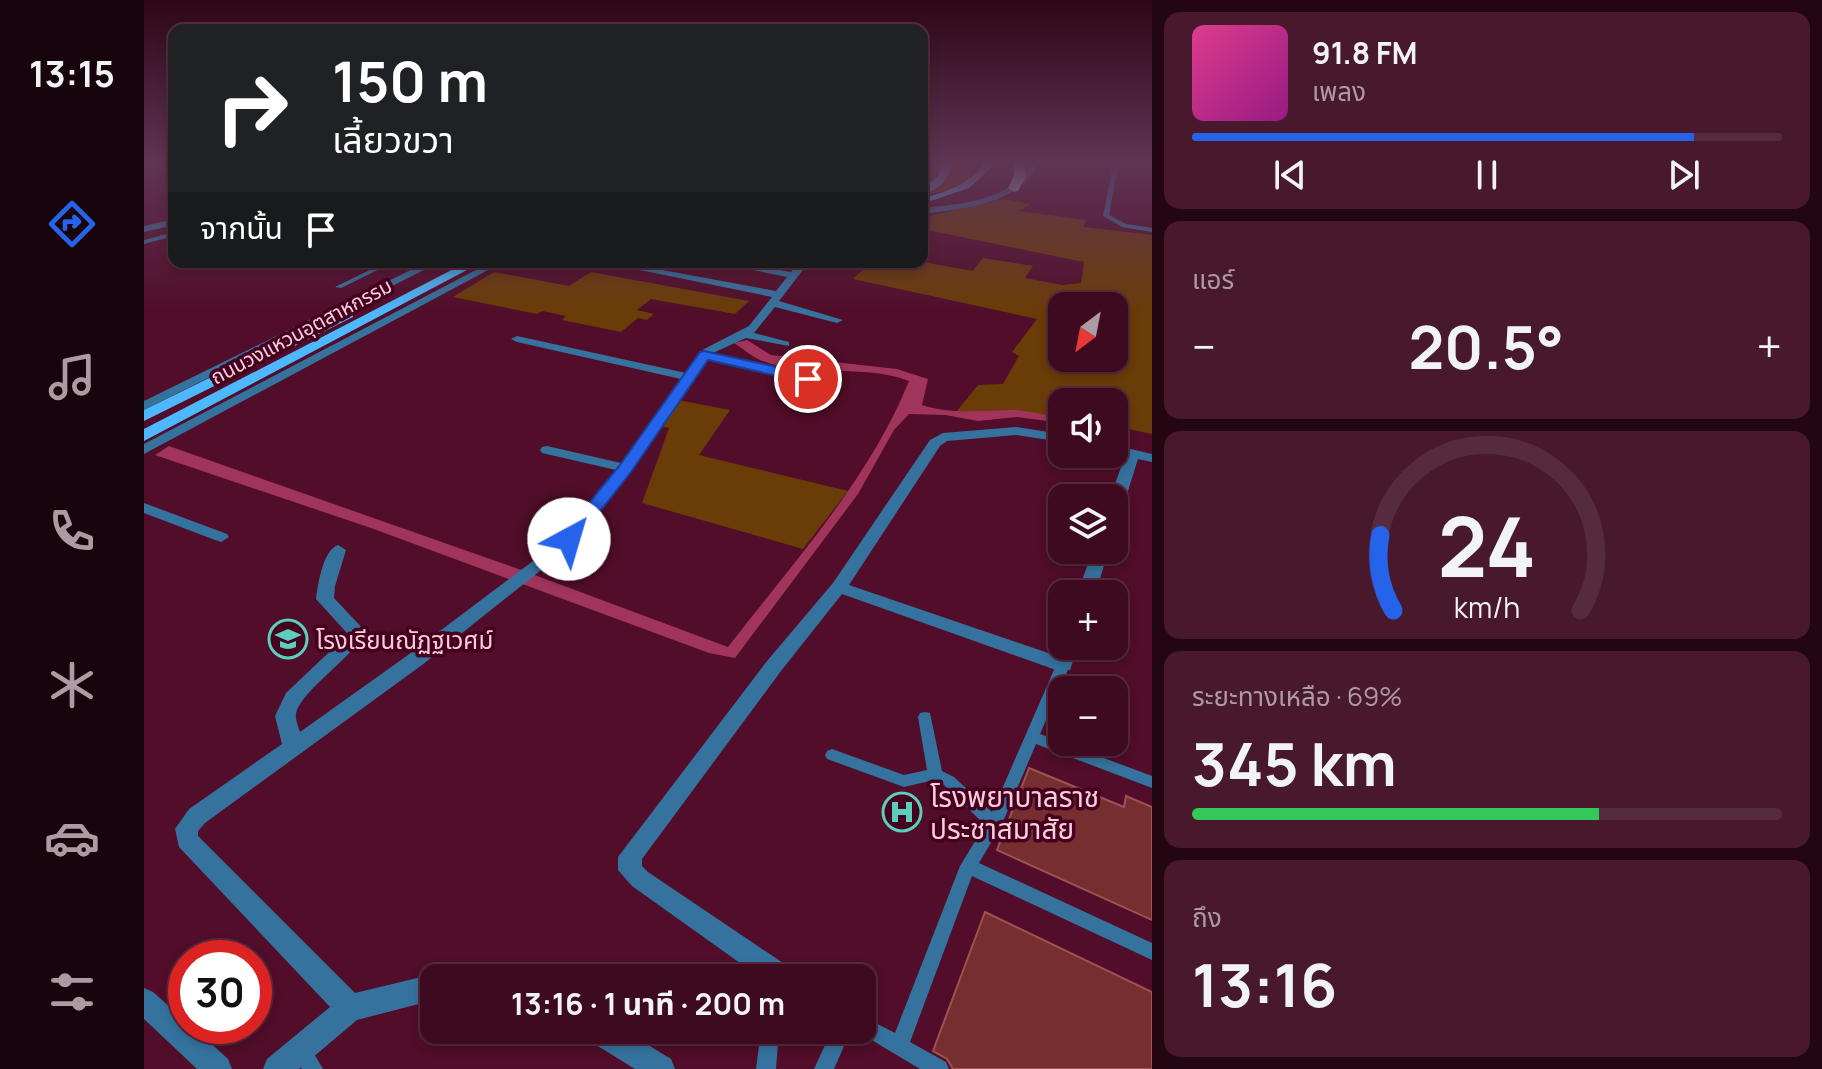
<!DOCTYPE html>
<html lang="th">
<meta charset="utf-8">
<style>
body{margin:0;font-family:Manrope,"Noto Sans Thai",sans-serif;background:#48182c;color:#f1f3f6;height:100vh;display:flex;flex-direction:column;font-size:30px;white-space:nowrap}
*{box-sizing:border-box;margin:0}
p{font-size:26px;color:#ad9aa4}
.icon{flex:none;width:44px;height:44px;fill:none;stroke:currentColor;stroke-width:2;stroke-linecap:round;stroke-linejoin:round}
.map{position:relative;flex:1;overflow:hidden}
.side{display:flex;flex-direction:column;gap:12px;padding:12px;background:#220611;width:670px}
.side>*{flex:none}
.top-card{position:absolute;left:24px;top:24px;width:760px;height:244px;border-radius:16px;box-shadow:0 4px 12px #0003,0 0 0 2px #562b3d;background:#202124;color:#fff;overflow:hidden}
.needle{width:52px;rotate:212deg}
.tools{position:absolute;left:904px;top:292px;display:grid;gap:16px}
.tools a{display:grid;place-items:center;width:80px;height:80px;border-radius:16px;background:#3d0a1f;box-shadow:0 4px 12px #0003,0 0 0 2px #562b3d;font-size:40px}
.speed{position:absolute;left:24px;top:940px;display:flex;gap:16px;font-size:40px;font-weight:700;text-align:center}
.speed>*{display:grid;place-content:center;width:104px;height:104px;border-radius:50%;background:#3d0a1f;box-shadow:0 4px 12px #0003,0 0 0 2px #562b3d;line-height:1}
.speed .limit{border:12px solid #d22;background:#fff;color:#111}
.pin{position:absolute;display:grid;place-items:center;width:68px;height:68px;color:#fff;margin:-34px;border:4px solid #fff;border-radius:50%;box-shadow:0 2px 8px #0007}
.me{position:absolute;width:88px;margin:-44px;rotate:39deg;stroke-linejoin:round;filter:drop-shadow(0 0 6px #0008)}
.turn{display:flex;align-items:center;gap:28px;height:168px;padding:0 32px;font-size:36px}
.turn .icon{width:104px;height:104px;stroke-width:2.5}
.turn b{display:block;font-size:56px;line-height:68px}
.then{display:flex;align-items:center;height:76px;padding:0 32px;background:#0003;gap:16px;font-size:30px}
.big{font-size:60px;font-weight:700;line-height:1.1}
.side .tile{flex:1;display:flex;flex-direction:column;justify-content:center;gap:12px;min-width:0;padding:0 28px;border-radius:16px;background:#48182c}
.side .dial{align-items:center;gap:0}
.dial svg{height:208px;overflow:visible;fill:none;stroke:#562b3d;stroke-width:7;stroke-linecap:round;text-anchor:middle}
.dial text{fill:#f1f3f6;stroke:none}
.song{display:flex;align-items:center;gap:24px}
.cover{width:96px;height:96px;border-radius:12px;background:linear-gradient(135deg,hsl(330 70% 55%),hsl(310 70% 35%))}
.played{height:8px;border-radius:4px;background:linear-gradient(90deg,#2563eb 85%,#562b3d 85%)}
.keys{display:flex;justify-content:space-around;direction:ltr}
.heat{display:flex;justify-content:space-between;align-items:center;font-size:44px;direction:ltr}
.charge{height:12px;border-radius:6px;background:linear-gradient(90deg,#34c759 69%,#562b3d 0)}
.trip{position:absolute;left:276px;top:964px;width:456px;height:80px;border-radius:16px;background:#3d0a1f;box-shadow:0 4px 12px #0003,0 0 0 2px #562b3d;font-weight:700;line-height:80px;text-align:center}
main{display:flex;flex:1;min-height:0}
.menu{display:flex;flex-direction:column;width:144px;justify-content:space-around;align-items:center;background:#18040c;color:#ad9aa4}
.menu .icon{width:56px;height:56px}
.menu .selected{color:#2563eb}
.menu b{font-size:36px;color:#f1f3f6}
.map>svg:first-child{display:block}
.green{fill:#6a3c08;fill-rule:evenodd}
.water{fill:#a0345b}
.building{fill:#762e30;stroke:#9e5251;stroke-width:2}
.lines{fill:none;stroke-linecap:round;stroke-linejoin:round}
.minor-tunnel{stroke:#6a2a43;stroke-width:14;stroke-dasharray:14 7;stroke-linecap:butt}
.service{fill:#35739e;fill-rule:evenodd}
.minor{fill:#35739e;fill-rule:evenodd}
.tertiary{fill:#35739e;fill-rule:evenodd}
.primary{fill:#4eb8fe;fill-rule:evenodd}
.motorway{fill:#97cff9;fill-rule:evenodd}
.route{fill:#2563eb;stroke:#184099;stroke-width:2}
.labels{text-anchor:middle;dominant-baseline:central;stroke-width:7;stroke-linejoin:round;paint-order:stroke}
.far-street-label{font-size:20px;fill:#faced9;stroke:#45011f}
.poi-label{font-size:24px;fill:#faced9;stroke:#45011f;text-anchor:start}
.near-poi-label{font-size:28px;fill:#faced9;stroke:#45011f;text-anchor:start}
</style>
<main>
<nav class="menu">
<b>13:15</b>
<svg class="icon selected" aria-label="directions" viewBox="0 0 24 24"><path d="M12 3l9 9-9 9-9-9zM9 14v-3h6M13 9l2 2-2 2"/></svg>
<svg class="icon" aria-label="music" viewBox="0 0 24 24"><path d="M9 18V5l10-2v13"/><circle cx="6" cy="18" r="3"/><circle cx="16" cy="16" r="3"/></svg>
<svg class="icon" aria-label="phone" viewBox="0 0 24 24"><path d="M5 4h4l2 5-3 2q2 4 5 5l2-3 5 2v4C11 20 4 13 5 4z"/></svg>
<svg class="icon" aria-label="climate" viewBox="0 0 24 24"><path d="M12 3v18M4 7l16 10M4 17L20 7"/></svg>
<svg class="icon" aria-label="car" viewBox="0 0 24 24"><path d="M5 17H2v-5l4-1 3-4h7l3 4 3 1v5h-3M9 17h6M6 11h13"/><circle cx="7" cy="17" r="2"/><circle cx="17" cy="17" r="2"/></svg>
<svg class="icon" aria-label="filters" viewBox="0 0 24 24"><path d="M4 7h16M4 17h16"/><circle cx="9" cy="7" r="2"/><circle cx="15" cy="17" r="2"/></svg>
</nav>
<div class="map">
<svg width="1008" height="1069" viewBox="0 0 1008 1069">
<rect width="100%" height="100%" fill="#510d29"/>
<g class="green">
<path d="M778,164H833L820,188L778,195Z"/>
<path d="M860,199L887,204L874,211L942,220L939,227L1008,235V434L970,426V402H918V418L869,410L812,412L834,385L859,384L875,356L868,352L893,319L709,279L725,264L718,262H778L829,271L839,258L889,266L881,278L918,285L937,283L940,262L778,229L788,215ZM918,306H970V358H918Z"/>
<path d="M350,272L425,286L447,272L605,301L591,314L507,299L493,310L510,314L503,320L494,318L477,332L418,320L422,316L398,311L393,314L309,297Z"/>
<path d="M534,400L586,410L555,455L704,491L659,549L498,503L525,428L515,426Z"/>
</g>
<path class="water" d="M603,340L627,355L753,369L784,379L778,405C809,415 835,410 867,410C884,410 901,415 918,418V423L873,417L834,421L801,415L765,414L750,430L714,494L591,658L565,653L227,528L11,455L25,446L380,571L584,647C648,564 725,480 765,381C719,363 662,379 616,360C607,356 598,348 590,343Z"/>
<g class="building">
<path d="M885,768L980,807L982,796L1008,807V920L853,850Z"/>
<path d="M841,912L1008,992V1069H809L803,1059L789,1051Z"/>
</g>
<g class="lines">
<path class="minor-tunnel" d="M403,559L425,539"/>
<g class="service">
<path d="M969,164H974L965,215L982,224L1008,228V232L978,227L959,216Z"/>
<path d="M30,232V236L0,244V240Z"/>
<path d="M118,262L111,266L108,264L110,262Z"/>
<path d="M242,262H250L197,288L191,287Z"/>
<path d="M919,660L924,662L926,665L896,734L1008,776V788L892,744L858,824L835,863L1008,943V960L828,876L766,1042L802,1062L805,1069H776L711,1030H718V1016L751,1033L816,866L841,825L800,785L790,780L760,787L683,759L681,755L683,751L688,749L760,775L783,770L774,717L776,713L781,712L786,713L798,771L810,777L848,812L912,665L914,662Z"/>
<path d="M617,1030H635L632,1069H612Z"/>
<path d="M688,1030H707L690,1069H670Z"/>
<path d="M156,1039L163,1042L179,1069H158L146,1049L149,1042Z"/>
</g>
<g class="minor">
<path d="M30,219V225L0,232V226Z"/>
<path d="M569,262H591L647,272L655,262H665L635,301L699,320L693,323L631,307L610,333L645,342V346L602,338L569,353L689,378L695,382L689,386L564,359L486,471L431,542H419L417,539L419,536L472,470L398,453L396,450L398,447L403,446L477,463L537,379L373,342L367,339L373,336L542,373L560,349L605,326L628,297L481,267L486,264L632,291L643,277Z"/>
<path d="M872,427L918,434V442L872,435L803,441L796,446L705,585L913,656L918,642V646H934L926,670H912L698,594L637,671L498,859V866L504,872L648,969L652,978H617L488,886L474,870V857L623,661L689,583L786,440L799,433Z"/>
<path d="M970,445L1008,454V462L994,459L978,510L970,515V498H966L981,456L970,453Z"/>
<path d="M0,503L83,534L85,537L77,542L71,540L0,513Z"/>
<path d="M194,545L202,550L191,586L190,598L222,632C208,658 158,690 152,713C151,719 154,726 156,732L264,655L397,555H409L411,559L278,665L61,823L54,831V836L211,993L290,974L299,978H290V1000L213,1020L155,1069H119L123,1059L186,1007L35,847L31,829L45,809L138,744L131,716L142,693L201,637L203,633L172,599C174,584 179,550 194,545Z"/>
<path d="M949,550H965L951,594H933Z"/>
<path d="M0,988L9,992L42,1021V1026H48L84,1059L88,1069H53L0,1019Z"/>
<path d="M440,1030H480L527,1059L531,1069H491L444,1040Z"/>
</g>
<g class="tertiary">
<path d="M886,164H893C876,205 816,209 778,214V208C814,204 869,201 886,164Z"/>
<path d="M283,262H296L0,410V401Z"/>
<path d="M347,262H359L0,454V444Z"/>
</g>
<g class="primary">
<path d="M797,164H806C806,181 793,190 778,195V188L794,177Z"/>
<path d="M837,164H845L848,167L825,188L778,204V198C801,193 822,185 838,167Z"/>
<path d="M323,262H338L0,441V429Z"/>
<path d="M204,310L209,311V317L0,421V410Z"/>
</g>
<path class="motorway" d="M869,164H880L882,176L874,191L870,192L864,188L870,176Z"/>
</g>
<linearGradient id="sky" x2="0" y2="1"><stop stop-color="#2d0717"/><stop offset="0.52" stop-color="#5f3554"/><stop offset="1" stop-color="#5f3554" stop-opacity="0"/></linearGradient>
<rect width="1008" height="313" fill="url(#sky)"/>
<path class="route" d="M560,351L664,374L671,379L664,383L564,360L487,472L431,543H419L416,539L419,535L476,465L556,352Z"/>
<defs>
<symbol id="school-ring" viewBox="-11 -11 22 22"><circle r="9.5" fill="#45011f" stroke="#5bcebc" stroke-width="1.5"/><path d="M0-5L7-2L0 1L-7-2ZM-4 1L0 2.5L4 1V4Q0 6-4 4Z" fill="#5bcebc"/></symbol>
<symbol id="hospital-ring" viewBox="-11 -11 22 22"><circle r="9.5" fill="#45011f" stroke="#5bcebc" stroke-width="1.5"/><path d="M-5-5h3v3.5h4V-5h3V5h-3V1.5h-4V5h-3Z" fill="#5bcebc"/></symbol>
</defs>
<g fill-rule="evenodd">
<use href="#school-ring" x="122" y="617" width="44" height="44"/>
<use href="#hospital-ring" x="736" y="790" width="44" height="44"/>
</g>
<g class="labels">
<g class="far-street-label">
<text transform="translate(157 331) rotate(-28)">ถนนวงแหวนอุตสาหกรรม</text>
</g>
<g class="poi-label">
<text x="172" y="639">โรงเรียนณัฏฐเวศม์</text>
</g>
<g class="near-poi-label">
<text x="786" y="796">โรงพยาบาลราช<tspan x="786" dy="32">ประชาสมาสัย</tspan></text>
</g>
</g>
</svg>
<div class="tools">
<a><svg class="needle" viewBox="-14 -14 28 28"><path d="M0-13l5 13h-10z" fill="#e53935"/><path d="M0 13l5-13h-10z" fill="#ad9aa4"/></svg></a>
<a><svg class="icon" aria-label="sound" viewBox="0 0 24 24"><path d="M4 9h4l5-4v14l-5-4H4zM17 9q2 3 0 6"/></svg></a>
<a><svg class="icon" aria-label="layers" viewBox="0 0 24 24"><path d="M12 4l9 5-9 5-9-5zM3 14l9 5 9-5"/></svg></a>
<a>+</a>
<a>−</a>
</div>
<div class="speed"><div class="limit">30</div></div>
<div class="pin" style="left:664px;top:379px;background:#d93025"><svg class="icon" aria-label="arrive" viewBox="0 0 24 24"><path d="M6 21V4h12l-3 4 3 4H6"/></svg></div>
<svg class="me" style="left:425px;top:539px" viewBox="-20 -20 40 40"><circle r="19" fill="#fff"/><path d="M0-13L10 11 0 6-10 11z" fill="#2563eb"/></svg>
<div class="trip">13:16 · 1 นาที · 200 m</div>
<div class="top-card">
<div class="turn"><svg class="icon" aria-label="right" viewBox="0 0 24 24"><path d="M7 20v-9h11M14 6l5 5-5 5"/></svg><div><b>150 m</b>เลี้ยวขวา</div></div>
<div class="then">จากนั้น<svg class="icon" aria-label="arrive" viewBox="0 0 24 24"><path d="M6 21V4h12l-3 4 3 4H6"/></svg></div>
</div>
</div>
<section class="side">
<div class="tile">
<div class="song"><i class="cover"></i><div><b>91.8 FM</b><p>เพลง</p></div></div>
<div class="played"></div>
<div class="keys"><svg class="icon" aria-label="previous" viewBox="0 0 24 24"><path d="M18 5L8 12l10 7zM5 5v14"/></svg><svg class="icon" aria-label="pause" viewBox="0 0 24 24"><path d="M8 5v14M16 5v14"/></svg><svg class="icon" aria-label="next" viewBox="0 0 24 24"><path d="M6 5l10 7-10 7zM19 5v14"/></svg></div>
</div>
<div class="tile"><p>แอร์</p>
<div class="heat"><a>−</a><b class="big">20.5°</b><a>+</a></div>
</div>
<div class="tile dial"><svg viewBox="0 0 100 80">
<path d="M14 69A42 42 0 1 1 86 69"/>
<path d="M14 69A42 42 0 0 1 9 40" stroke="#2563eb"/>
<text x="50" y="56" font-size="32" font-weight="700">24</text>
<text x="50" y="72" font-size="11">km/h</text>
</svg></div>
<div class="tile"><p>ระยะทางเหลือ · 69%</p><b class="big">345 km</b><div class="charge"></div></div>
<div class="tile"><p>ถึง</p><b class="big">13:16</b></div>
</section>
</main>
